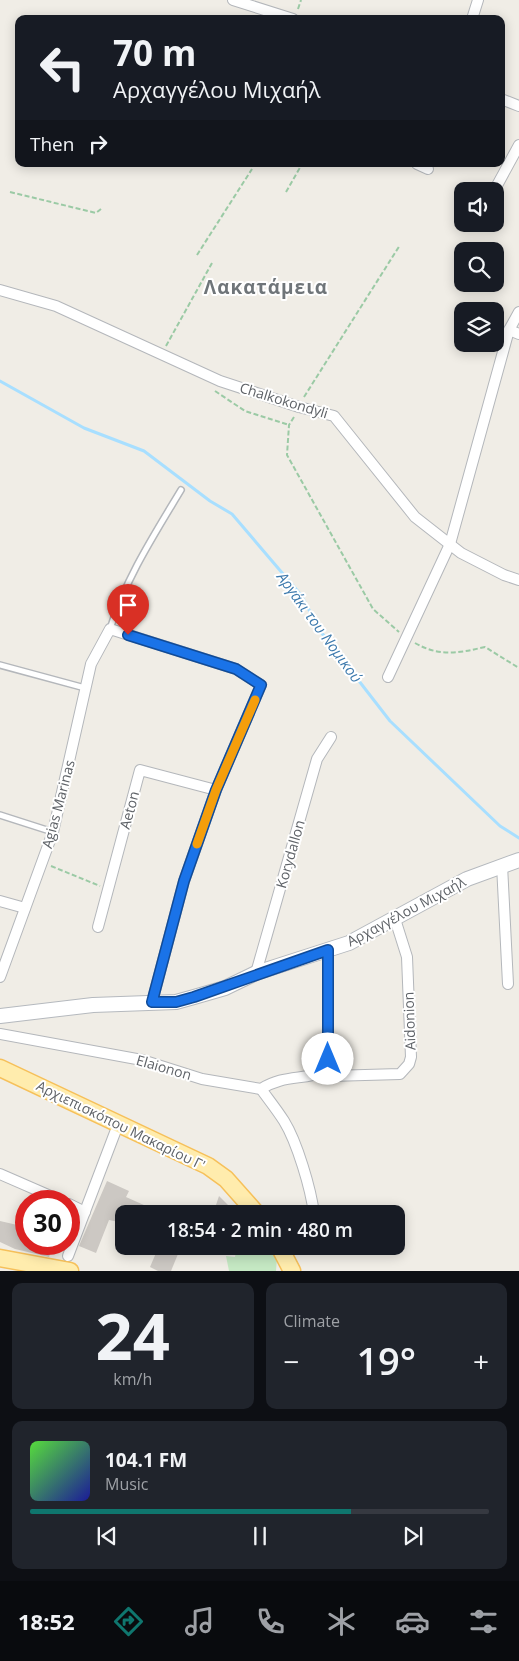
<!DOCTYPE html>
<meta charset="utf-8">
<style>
body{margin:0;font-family:"Open Sans",sans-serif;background:#20242c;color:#f1f3f6;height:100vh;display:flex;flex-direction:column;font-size:19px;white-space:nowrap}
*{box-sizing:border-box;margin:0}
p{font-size:16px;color:#9ea1a6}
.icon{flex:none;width:28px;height:28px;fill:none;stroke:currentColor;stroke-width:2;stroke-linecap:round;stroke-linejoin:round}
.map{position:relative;height:1271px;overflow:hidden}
.drawer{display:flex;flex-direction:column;gap:12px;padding:12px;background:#0d0f14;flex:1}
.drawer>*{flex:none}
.guide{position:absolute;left:15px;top:15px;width:490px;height:152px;border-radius:10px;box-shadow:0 2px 12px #0003;background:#171b24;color:#f1f3f6;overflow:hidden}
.buttons{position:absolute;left:454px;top:182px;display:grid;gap:10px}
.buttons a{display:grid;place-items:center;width:50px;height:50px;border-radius:10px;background:#171b24;box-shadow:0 2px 12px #0003;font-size:25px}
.speed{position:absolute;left:15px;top:1190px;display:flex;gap:10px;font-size:25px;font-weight:700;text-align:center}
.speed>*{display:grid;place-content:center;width:65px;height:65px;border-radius:50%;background:#171b24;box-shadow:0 2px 12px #0003;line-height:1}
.speed .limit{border:8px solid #d22;background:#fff;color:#111}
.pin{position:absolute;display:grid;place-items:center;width:42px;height:42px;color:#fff;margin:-51px -21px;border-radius:50% 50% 50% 0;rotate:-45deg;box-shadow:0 0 5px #0007}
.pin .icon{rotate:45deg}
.me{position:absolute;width:55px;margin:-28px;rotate:0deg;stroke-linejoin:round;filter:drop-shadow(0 0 4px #0008)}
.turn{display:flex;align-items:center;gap:18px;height:105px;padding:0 15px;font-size:22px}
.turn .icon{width:65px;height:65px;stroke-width:2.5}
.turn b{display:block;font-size:35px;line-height:42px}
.then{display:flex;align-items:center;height:48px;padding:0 15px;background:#0003;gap:10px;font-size:19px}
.big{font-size:38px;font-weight:600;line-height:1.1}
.drawer .tile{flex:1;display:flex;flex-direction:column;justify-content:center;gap:8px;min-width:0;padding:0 18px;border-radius:10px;background:#20242c}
.drawer .dial{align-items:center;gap:0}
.dial b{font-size:65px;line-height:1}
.song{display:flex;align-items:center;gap:15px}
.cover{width:60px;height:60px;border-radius:8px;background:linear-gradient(135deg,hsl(110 70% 55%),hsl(240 70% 35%))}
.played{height:5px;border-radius:2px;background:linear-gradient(90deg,#0f766e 70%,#363941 70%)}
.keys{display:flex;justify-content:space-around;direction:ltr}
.heat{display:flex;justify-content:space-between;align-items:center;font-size:28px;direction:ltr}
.drawer .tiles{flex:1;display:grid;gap:12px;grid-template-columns:1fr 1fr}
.tile:last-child{grid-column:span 2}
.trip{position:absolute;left:115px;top:1205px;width:290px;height:50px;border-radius:10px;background:#171b24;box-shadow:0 2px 12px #0003;font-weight:600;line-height:50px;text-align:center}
.tabs{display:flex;height:80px;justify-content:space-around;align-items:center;background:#090b0e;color:#9ea1a6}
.tabs .icon{width:35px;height:35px}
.tabs .selected{color:#0f766e}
.tabs b{font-size:22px;color:#f1f3f6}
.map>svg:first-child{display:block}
.green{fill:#c5e8c3}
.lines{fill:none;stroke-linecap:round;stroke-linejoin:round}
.stream{stroke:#a8dfff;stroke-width:3}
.building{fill:#ccc8c3}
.lane-casing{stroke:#b4b7bb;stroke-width:8}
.street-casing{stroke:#b4b7bb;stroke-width:12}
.secondary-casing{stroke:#b5b9be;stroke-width:16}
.primary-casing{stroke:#f6c05a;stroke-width:19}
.path{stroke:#9bcaa5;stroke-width:2;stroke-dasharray:5 2.5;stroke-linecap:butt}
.lane{stroke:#fff;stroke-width:5}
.street{stroke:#fff;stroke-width:10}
.secondary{stroke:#fff;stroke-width:14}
.primary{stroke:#ffecad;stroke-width:16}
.route-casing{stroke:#114b97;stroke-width:12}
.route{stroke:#1a73e8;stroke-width:9}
.slow{stroke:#f59e0b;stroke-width:9}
.labels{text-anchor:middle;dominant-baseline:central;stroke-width:4;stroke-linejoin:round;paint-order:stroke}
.street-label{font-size:14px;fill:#5e6267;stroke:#fff}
.water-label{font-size:15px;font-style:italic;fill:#3d7aad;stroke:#fff}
.district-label{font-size:19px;font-weight:bold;letter-spacing:1px;fill:#6f7579;stroke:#fff}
</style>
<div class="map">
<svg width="519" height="1271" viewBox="0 0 519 1271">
<rect width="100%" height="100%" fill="#f0ede6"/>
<path class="green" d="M237,1246H271L277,1258L276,1271H229L226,1256L235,1257Z"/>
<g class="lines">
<path class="stream" d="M0,381L84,428L144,451L210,501L232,514L301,595L321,632L390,721L500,826L519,838"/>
</g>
<g class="building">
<path d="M107,1181L129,1191L126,1197L164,1214H124V1223L109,1220L96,1253L79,1246Z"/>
<path d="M219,1196L237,1214H213Z"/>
<path d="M0,1221L26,1227V1244H53L49,1257L15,1249L0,1242Z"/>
<path d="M159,1246L178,1254L171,1271H158L150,1267Z"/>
</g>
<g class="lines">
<defs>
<g id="lane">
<path d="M110,629C126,578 154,535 181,490"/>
<path d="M0,665L85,688"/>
<path d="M0,815L53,832"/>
</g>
<g id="street">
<path d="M233,0L293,19"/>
<path d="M472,19L478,0"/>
<path d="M501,99L519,106"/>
<path d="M417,164L428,169"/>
<path d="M494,191L519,145"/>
<path d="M476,225L477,224"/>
<path d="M0,290L56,306L220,381L299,407L334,416L415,517L461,553L504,575L519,580"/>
<path d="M509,330L519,334"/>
<path d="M388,677L450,544L509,330L519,312"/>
<path d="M502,865L508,984"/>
<path d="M0,901L25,908"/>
<path d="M98,927L140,770L216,790"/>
<path d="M256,973L317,759L331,737"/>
<path d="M0,977L53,832L91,664L110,629L236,669L261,685L216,790L184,881L152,1002"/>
<path d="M0,1034L142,1060L202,1079L261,1089C283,1075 301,1080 325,1072"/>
<path d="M325,1072L330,1076L400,1074L409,1064L411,1057L407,957L395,919"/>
<path d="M325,1072L328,1059V950"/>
<path d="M261,1089C269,1100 277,1110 284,1121C297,1142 311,1189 314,1214"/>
<path d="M0,1174L62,1201"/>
<path d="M69,1204L85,1212"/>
<path d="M68,1256L119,1122"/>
</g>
<path id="secondary" d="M0,1016L93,1005L176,1002L194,997L225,988L256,973L349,943L467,879L519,860"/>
<g id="primary">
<path d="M0,1068L208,1166L226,1179L257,1214"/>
<path d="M279,1246L292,1271"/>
<path d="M0,1258L70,1271"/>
</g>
</defs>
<use href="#lane" class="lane-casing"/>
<use href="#street" class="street-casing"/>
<use href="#secondary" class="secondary-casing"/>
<use href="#primary" class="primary-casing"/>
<g class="path">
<path d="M298,9L301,0"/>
<path d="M10,192L96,213L101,209"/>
<path d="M286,192L302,164"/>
<path d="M197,255L252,169"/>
<path d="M166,346L212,263"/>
<path d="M215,391L245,411L289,425"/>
<path d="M304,397L400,245"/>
<path d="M294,417L289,425L287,455L373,609L399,632"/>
<path d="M415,643C439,657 459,653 485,647L519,668"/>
<path d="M51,866L100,886"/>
</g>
<use href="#lane" class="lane"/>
<use href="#street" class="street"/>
<use href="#secondary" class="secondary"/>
<use href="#primary" class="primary"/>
</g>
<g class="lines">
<defs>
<path id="route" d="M128,635L236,669L261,685L216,790L184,881L152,1002H176L194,997L328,950V1059"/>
</defs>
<use href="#route" class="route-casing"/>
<use href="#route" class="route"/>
<path class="slow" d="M197,844L216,790L255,700"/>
</g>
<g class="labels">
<g class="street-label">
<text transform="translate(284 400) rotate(17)">Chalkokondyli</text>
<text transform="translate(58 804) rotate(-75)">Agias Marinas</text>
<text transform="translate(129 810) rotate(-75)">Aeton</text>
<text transform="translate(290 854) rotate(-74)">Korydallon</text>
<text transform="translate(406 911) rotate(-28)">Αρχαγγέλου Μιχαήλ</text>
<text transform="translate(409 1021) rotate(-92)">Aidonion</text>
<text transform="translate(164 1067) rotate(16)">Elaionon</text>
<text transform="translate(121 1125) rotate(26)">Αρχιεπισκόπου Μακαρίου Γ'</text>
</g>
<g class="water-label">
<text transform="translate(320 627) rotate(54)">Αργάκι του Νομικού</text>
</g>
<g class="district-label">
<text x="266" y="287">Λακατάμεια</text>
</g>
</g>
</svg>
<div class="buttons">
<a><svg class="icon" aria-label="sound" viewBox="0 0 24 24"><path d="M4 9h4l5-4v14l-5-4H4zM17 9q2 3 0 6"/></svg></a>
<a><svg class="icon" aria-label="search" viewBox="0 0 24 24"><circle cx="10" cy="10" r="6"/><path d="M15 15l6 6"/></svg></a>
<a><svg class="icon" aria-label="layers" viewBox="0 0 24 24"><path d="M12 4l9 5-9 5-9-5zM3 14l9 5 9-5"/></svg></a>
</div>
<div class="speed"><div class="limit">30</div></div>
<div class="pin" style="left:128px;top:635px;background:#d93025"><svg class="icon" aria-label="arrive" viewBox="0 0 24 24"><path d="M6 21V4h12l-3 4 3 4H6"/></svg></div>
<svg class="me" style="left:328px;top:1059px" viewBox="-20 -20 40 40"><circle r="19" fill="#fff"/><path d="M0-13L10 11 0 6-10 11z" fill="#1a73e8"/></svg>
<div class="trip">18:54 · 2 min · 480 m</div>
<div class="guide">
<div class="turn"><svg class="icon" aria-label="left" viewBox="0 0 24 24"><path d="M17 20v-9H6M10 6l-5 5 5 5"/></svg><div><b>70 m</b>Αρχαγγέλου Μιχαήλ</div></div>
<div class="then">Then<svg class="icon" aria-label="right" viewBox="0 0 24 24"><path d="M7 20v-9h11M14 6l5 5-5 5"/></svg></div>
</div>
</div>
<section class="drawer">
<div class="tiles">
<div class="tile dial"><b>24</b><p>km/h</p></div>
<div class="tile"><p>Climate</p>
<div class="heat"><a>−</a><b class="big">19°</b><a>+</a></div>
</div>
<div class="tile">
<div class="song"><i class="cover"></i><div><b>104.1 FM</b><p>Music</p></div></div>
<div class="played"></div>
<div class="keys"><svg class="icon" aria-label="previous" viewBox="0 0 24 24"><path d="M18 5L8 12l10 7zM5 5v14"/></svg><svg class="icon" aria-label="pause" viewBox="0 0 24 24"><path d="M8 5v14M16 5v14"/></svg><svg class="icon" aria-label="next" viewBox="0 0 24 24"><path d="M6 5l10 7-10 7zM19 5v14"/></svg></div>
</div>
</div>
</section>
<nav class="tabs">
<b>18:52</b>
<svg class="icon selected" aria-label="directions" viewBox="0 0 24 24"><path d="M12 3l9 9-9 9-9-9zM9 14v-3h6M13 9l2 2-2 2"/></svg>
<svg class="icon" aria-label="music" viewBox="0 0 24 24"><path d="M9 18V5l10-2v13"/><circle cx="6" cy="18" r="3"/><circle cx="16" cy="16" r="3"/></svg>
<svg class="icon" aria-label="phone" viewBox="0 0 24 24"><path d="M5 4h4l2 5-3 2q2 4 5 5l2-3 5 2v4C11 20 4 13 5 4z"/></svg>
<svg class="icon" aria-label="climate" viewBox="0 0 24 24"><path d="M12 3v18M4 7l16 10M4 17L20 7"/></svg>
<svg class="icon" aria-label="car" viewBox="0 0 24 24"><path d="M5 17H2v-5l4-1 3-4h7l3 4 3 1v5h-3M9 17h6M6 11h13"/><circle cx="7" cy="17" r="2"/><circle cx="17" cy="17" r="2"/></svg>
<svg class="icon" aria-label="filters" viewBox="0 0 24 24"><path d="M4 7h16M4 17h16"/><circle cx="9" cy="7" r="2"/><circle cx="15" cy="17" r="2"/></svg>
</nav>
